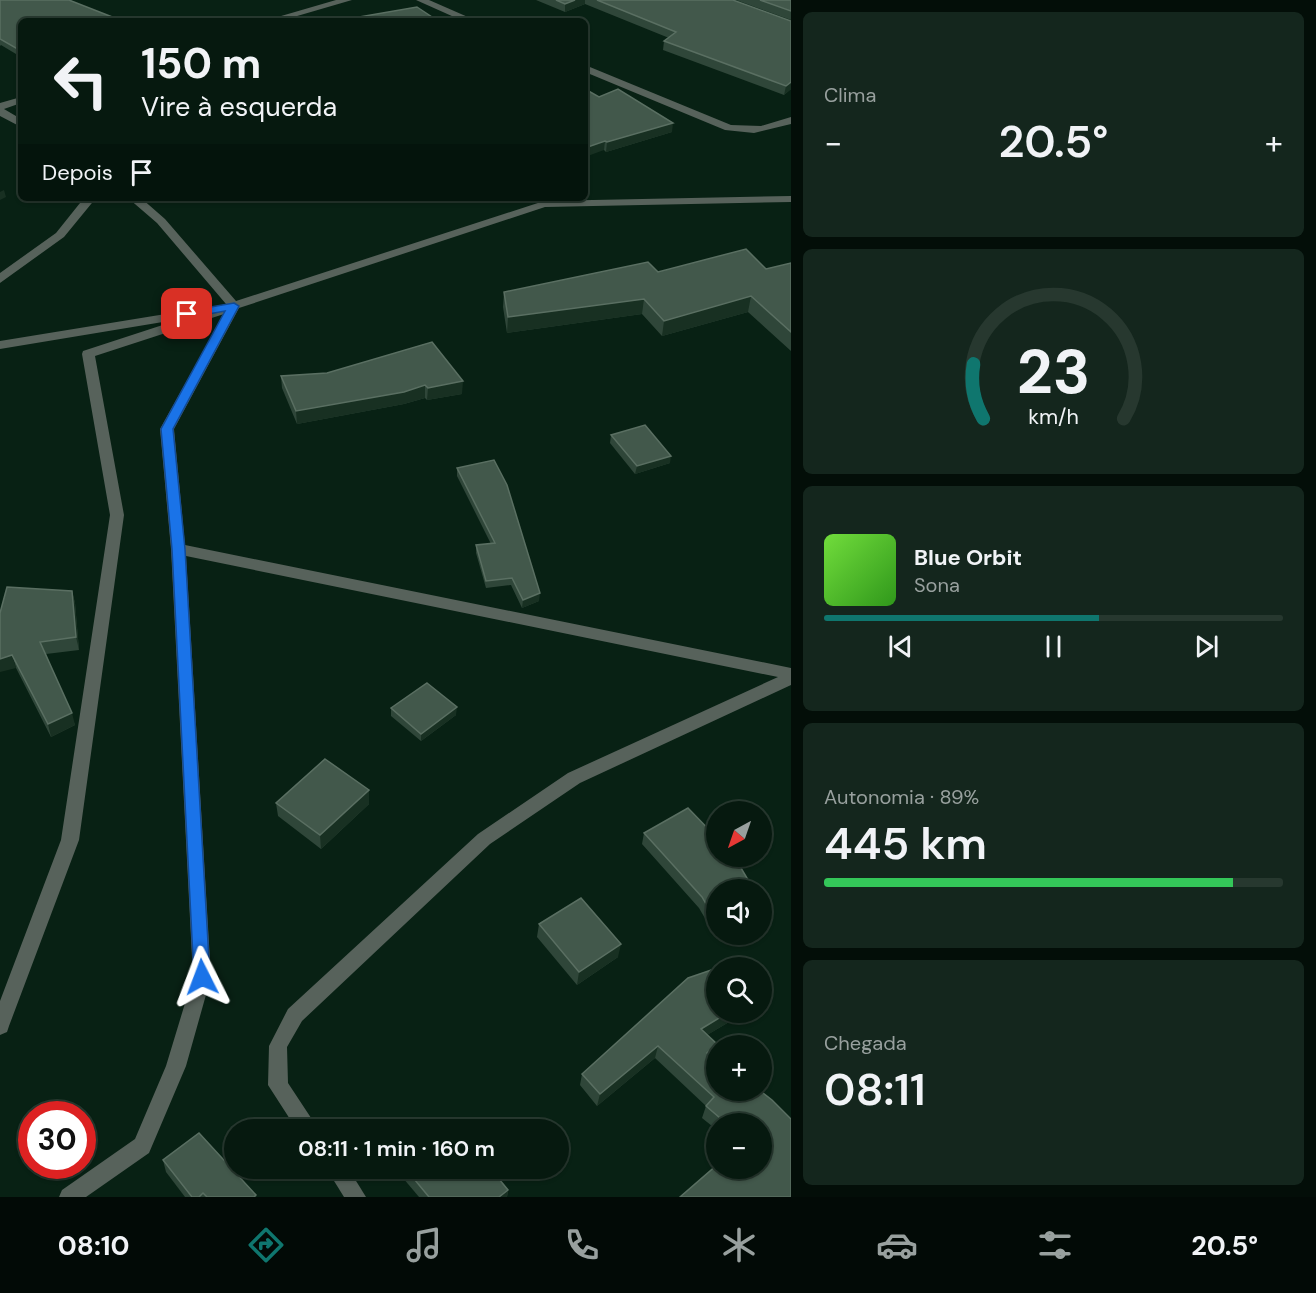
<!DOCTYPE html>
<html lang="pt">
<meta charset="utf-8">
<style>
body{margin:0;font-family:"DM Sans",sans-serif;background:#14261d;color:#f1f3f6;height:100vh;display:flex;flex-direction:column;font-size:22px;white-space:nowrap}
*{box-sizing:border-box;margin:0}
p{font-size:20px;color:#98a09e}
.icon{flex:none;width:33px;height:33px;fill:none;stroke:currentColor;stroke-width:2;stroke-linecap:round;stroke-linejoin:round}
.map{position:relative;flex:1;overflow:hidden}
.side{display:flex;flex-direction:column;gap:12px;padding:12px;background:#030e08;width:525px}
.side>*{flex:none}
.guide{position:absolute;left:18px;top:18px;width:570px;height:183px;border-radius:9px;box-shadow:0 2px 4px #0004,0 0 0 2px #27382f;background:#06190f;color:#f1f3f6;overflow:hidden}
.needle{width:39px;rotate:220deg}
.tools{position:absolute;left:706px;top:801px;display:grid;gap:12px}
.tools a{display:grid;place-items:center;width:66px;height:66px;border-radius:50%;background:#06190f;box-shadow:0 2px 4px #0004,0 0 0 2px #27382f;font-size:30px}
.speed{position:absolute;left:18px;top:1101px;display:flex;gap:12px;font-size:30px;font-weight:700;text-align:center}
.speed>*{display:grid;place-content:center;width:78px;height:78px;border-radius:50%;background:#06190f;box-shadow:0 2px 4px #0004,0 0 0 2px #27382f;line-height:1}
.speed .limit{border:9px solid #d22;background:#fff;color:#111}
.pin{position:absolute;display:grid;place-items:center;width:51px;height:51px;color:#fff;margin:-26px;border-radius:12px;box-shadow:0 3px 9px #0006}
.me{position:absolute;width:66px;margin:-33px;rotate:357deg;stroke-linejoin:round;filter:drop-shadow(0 0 4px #0008)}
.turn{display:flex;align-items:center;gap:21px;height:126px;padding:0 24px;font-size:27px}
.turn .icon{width:78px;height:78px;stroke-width:2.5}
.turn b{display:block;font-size:42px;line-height:51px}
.then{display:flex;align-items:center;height:57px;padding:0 24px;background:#0003;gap:12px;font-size:22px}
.big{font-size:45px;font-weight:600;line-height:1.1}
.side .tile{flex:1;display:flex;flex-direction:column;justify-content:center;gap:9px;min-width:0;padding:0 21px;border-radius:9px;background:#14261d}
.side .dial{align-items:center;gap:0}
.dial svg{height:156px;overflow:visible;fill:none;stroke:#27382f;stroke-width:7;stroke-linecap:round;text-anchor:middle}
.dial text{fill:#f1f3f6;stroke:none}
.song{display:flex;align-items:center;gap:18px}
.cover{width:72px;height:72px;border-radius:9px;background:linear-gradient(135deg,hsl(100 70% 55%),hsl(110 70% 35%))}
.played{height:6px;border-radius:3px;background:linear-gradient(90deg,#0f766e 60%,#27382f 60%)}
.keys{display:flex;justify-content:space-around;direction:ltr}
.heat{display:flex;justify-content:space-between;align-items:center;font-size:33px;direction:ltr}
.charge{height:9px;border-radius:4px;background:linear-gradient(90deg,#34c759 89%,#27382f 0)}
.trip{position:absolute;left:224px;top:1119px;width:345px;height:60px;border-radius:30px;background:#06190f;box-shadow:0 2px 4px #0004,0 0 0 2px #27382f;font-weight:600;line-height:60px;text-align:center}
.menu{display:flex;height:96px;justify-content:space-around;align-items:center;background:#020a06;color:#98a09e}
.menu .icon{width:42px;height:42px}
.menu .selected{color:#0f766e}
.menu b{font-size:27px;color:#f1f3f6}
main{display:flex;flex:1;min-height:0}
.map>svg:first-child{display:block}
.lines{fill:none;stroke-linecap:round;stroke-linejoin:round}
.street{fill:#57625b;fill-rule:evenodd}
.wall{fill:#2f4639}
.shaded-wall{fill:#183022}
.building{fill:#42584b;stroke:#5a6f62;stroke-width:1.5}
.route{fill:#1a73e8;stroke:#114b97;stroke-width:1.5}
</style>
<main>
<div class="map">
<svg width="791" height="1197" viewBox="0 0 791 1197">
<rect width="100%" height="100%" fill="#082114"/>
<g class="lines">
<g class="street">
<path d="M336,0H352L280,21H264Z"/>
<path d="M416,0H429L477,21H463Z"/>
<path d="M585,65L731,125L761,126L791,117V124L754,133L725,130L585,72Z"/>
<path d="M21,97V103L4,109L21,119V127L0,116V103Z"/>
<path d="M791,196V202L545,207L239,308L174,429L185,545L791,668V685L580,783L490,844L302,1021L287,1047L288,1083L319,1130H297L268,1085L269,1046L288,1009L478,834L568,773L778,677L186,556L211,977L186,1066L149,1153L86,1197H59L62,1190L135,1139L166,1066L193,977L171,549L160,429L224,314L95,356L124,515L79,840L9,1026L7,1032L0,1035V1001L61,840L110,515L82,354L83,351L181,319L0,349V341L184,311L188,312L189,317L226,304L157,223L128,198H141L165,219L236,301L544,201Z"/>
<path d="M84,198H96L64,237L0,283V273L56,233Z"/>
<path d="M326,1168H348L366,1197H344Z"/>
</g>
</g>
<g class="wall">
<path d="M0,0L120,20V21H21V57L1,45L0,46Z"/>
<path d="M536,0H733L791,89L784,95L663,50L664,41L669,38L585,4L565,12Z"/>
<path d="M736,0H791V20Z"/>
<path d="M599,97L672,132L606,152L604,150Z"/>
<path d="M791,263V351L748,312L662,336L642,314L507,333L503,307L504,292L658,272L766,269Z"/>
<path d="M432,342L462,394L427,400L425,398L404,404L297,424L282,388L281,376L327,373Z"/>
<path d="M611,435L670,463L635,474L610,443Z"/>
<path d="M457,468L539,601L522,608L511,585L486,588L476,553V545L491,544L457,476Z"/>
<path d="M72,591L75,603L79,650L46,654L75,725L51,737L16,668L0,613Z"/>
<path d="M391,708L456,715L421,741L391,716Z"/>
<path d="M369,790V804L321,849L278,816L276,803Z"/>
<path d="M644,833L717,890V934H732L717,939L699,908L642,844Z"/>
<path d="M539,924L618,957L577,985L537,937Z"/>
<path d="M717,968V1012H746L707,1035L717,1044L712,1057L717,1060V1090H759L772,1100L791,1119V1197H680L717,1165V1168H762V1124H717V1130L702,1118L706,1106L655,1058L597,1106L580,1085L582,1074L688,978Z"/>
<path d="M163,1160L257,1197H185L166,1172Z"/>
<path d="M404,1168H490L508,1190L507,1197H419L403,1178Z"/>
</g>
<g class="shaded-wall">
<path d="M575,0H585V4L565,12V4Z"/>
<path d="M791,82V89L784,95L786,86Z"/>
<path d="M673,123L672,132L606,152L607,142Z"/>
<path d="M605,141L604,150L585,157V148Z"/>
<path d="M4,190L6,197L0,200V192Z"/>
<path d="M751,296L748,312L662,336L664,321Z"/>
<path d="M644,299L642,314L507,333L508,317Z"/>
<path d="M463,381L462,394L427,400L428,388Z"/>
<path d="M425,385V398L404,404L297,424L296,411Z"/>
<path d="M671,456L670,463L635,474L637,466Z"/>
<path d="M72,591L75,603L79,650L76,637Z"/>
<path d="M540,593L539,601L522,608L523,600Z"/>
<path d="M12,655L16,668L0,672V659Z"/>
<path d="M457,707L456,715L421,741V734Z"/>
<path d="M72,713L75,725L51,737L48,724Z"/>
<path d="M369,790V804L321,849L320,835Z"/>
<path d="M768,913L764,924H762V915Z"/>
<path d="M718,934H732L717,939Z"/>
<path d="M621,944L618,957L577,985L579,972Z"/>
<path d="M729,1012H746L697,1041L701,1029Z"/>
<path d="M717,1044L713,1056L703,1065L707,1053Z"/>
<path d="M658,1046L655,1058L597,1106L600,1094Z"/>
<path d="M508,1190L507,1197H499Z"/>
</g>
<g class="building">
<path d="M0,0H69L120,20L21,21V51L0,39Z"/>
<path d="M556,0H575L565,4Z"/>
<path d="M597,0H733L791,21V82L786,86L664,41L676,32Z"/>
<path d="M760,0H791V11Z"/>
<path d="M417,7L438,21H336Z"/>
<path d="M585,89L599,97L618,89L673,123L607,142L605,141L585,148Z"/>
<path d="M746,249L766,269L791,263V332L751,296L664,321L644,299L508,317L504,292L648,262L658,272Z"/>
<path d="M432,342L463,381L428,388L425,385L404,392L296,411L281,376L327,373Z"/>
<path d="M645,425L671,456L637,466L611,435Z"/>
<path d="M494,460L507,485L540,593L523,600L512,578L486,581L476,545L495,543L457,468Z"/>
<path d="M7,587L72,591L76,637L40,642L72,713L48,724L12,655L0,659V613Z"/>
<path d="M427,683L457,707L421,734L391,708Z"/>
<path d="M325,759L369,790L320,835L276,803Z"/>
<path d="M688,808L717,838V856H734L754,890H717V923L702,897L644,833Z"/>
<path d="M581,898L621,944L579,972L539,924Z"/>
<path d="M762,903L768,913L762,915Z"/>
<path d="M732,963L736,968H719Z"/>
<path d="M717,968V1012H729L701,1029L717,1044L707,1053L717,1060V1090H759L772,1100L791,1119V1197H680L717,1165V1168H762V1124H727L706,1106L714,1097L658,1046L600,1094L582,1074L688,978Z"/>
<path d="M199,1133L256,1195L254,1197H207L203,1193L199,1197H192L163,1160Z"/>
<path d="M405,1168H490L508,1190L499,1197H429Z"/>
</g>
<path class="route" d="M234,303L239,306L173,429L185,549L210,977L208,982L202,985L196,982L194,977L172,549L161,429L225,311L187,318L181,314L187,311Z"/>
</svg>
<div class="tools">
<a><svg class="needle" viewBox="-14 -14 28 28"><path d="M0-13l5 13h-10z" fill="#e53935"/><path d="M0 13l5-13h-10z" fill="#98a09e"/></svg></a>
<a><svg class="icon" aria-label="sound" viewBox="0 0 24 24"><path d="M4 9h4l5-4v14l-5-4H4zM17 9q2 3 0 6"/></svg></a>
<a><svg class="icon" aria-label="search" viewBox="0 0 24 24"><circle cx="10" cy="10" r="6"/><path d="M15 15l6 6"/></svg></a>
<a>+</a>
<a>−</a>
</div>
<div class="speed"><div class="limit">30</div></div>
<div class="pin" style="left:187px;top:314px;background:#d93025"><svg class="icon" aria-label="arrive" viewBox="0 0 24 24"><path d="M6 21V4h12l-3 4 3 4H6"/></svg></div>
<svg class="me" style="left:202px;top:977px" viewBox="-20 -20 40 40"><path d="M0-17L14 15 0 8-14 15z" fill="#1a73e8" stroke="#fff" stroke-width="4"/></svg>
<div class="trip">08:11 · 1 min · 160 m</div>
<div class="guide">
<div class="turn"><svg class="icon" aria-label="left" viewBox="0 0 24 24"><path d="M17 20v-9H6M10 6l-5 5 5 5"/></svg><div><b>150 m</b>Vire à esquerda</div></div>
<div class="then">Depois<svg class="icon" aria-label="arrive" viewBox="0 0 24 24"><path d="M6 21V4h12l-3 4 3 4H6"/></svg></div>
</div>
</div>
<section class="side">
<div class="tile"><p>Clima</p>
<div class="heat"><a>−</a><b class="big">20.5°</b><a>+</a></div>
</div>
<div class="tile dial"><svg viewBox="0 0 100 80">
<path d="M14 69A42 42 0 1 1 86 69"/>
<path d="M14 69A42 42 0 0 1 9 41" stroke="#0f766e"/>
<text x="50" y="56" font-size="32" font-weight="700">23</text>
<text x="50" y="72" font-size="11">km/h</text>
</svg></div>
<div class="tile">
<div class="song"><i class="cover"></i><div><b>Blue Orbit</b><p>Sona</p></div></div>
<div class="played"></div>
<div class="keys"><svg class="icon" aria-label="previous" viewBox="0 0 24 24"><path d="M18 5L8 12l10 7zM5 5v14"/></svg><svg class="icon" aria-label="pause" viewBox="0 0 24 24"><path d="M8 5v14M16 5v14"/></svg><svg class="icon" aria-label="next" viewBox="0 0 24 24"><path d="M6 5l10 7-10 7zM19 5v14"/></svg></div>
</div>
<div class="tile"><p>Autonomia · 89%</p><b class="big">445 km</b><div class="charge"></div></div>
<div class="tile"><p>Chegada</p><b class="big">08:11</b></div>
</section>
</main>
<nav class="menu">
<b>08:10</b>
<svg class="icon selected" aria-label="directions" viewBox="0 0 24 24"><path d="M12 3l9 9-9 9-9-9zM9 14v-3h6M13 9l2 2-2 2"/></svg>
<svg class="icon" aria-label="music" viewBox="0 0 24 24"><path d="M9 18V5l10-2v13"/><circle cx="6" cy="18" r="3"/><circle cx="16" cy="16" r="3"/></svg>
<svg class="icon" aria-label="phone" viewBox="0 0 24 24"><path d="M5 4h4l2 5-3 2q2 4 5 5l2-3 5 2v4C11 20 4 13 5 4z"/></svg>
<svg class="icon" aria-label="climate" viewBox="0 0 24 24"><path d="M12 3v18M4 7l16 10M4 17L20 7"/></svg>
<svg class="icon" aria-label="car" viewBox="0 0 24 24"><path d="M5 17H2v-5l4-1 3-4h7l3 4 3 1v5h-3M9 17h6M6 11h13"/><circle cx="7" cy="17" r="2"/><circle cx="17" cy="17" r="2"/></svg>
<svg class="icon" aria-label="filters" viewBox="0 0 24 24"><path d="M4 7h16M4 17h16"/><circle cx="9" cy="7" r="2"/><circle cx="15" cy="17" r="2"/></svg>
<b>20.5°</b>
</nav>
